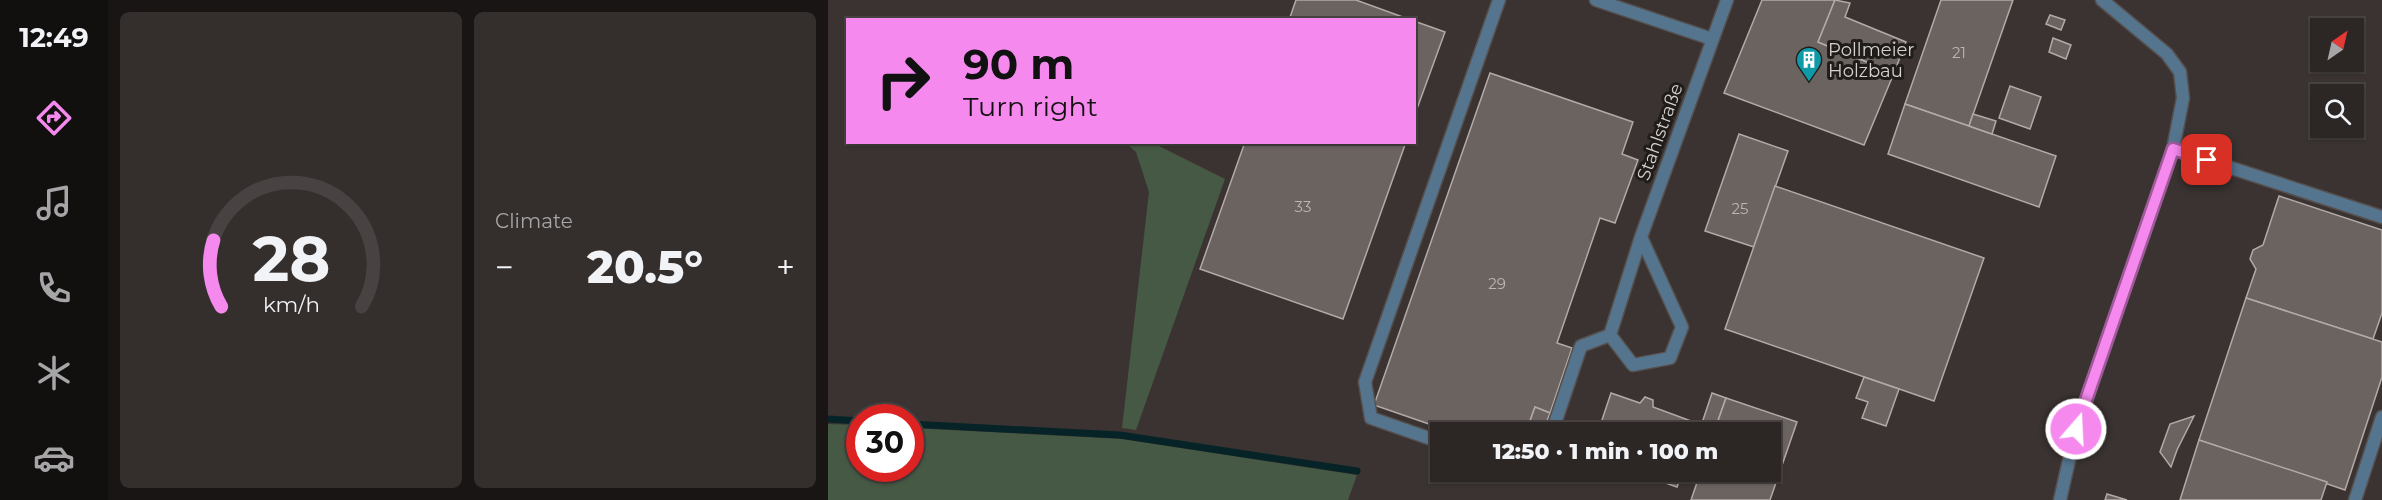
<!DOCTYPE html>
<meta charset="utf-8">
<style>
body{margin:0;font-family:Montserrat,sans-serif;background:#342e2d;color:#f1f3f6;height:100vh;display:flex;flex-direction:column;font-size:22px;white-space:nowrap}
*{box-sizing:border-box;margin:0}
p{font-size:20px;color:#a6a5a7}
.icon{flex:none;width:33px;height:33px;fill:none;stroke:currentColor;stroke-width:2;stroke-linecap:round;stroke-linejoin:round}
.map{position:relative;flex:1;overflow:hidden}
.panel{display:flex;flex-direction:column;gap:12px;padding:12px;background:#181514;width:720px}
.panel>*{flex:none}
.banner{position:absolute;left:18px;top:18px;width:570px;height:126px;border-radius:0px;box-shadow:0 2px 4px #0004,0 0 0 2px #484342;background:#f689ee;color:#111;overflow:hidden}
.needle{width:39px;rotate:34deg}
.buttons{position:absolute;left:1482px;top:18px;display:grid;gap:12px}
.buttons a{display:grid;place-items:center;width:54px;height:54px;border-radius:0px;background:#2c2625;box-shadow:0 2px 4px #0004,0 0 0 2px #484342;font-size:30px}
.speed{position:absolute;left:18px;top:404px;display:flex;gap:12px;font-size:30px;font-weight:700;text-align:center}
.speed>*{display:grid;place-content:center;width:78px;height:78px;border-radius:50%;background:#2c2625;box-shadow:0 2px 4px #0004,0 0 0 2px #484342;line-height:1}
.speed .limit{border:9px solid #d22;background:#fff;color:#111}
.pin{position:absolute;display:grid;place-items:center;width:51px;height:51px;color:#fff;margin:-26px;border-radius:12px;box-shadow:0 3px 9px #0006}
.me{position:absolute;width:66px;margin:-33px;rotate:19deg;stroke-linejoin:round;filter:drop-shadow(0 0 4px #0008)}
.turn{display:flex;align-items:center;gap:21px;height:126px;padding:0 18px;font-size:27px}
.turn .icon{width:78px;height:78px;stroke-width:2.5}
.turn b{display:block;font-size:42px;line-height:51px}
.big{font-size:45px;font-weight:800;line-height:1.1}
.panel .tile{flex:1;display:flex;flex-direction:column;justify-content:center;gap:9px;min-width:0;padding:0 21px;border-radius:9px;background:#342e2d}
.panel .dial{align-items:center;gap:0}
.dial svg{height:156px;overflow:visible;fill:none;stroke:#484342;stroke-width:7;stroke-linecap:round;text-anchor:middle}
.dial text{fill:#f1f3f6;stroke:none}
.heat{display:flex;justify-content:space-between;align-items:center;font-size:33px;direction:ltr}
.panel .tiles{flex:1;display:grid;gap:12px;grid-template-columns:repeat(2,1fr)}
.trip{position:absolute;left:602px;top:422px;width:351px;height:60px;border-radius:0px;background:#2c2625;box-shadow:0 2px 4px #0004,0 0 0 2px #484342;font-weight:800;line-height:60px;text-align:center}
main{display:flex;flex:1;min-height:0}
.tab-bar{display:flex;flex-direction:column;width:108px;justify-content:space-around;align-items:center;background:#120f0f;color:#a6a5a7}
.tab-bar .icon{width:42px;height:42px}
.tab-bar .active{color:#f689ee}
.tab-bar b{font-size:27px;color:#f1f3f6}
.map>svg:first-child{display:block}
.green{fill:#465944}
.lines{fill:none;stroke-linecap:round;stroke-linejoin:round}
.stream{stroke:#062427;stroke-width:7}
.building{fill:#6b6360;stroke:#b3aaa7;stroke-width:1.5}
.service-casing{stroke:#564f4d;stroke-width:15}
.minor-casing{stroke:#564f4d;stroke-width:15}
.service{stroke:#54758d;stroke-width:12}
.minor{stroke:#54758d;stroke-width:12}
.route-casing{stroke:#a0599b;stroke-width:15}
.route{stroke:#f689ee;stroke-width:10}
.labels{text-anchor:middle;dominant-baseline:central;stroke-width:6;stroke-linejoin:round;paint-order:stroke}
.number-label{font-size:15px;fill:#bab6b3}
.poi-label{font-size:18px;fill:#d5d1cf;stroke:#1f1c1a;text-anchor:start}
.street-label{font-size:18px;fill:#d5d1cf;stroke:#1f1c1a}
</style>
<main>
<nav class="tab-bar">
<b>12:49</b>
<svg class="icon active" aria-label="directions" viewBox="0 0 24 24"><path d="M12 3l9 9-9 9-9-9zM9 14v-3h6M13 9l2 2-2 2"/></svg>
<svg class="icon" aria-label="music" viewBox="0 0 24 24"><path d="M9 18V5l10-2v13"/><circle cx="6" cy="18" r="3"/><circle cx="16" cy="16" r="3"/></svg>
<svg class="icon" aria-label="phone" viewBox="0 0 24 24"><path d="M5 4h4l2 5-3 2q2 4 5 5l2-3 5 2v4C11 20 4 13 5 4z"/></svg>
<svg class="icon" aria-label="climate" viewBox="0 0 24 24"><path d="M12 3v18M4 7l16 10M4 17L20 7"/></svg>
<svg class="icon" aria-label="car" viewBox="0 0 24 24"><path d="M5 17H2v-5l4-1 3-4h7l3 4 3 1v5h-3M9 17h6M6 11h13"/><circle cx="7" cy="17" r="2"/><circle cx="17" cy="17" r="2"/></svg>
</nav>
<section class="panel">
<div class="tiles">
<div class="tile dial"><svg viewBox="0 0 100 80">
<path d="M14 69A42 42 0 1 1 86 69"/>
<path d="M14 69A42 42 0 0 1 10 35" stroke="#f689ee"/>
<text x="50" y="56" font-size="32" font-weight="700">28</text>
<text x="50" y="72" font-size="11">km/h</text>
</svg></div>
<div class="tile"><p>Climate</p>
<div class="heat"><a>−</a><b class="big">20.5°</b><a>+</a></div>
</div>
</div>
</section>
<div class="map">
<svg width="1554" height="500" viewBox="0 0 1554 500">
<rect width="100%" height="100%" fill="#3a3331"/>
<g class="green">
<path d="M298,143H325L397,179L308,430L294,428L321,192L308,152Z"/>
<path d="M0,424L31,425L32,468H82L83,428L294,439L529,475L520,500H0Z"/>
</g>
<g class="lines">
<g class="stream">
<path d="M0,419L32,421"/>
<path d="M82,424L292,435L529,471"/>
</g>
</g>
<g class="building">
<path d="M468,0H528L583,20H461Z"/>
<path d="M934,0H1007L990,42L1066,73L1036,145L896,93Z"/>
<path d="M1007,0L1022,3L1017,17L1078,42L1066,73L990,42Z"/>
<path d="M1113,0H1185L1141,126L1077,104Z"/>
<path d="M1222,15L1237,20L1233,30L1218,24Z"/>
<path d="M586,21L617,32L586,117Z"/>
<path d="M1225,38L1243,45L1238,59L1221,52Z"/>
<path d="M662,73L805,122L794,154L810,160L787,223L772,218L729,343L744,348L722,413L707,407L698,432H624L546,405Z"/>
<path d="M1182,86L1213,97L1202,129L1171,118Z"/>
<path d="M1077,104L1228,156L1211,207L1060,154Z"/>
<path d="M1145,114L1168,121L1164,134L1141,126Z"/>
<path d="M911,134L960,151L926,247L877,231Z"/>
<path d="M417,142H578L515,319L372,269Z"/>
<path d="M947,186L1156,258L1106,401L897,329Z"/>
<path d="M1451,196L1554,230V313L1545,339L1418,298L1428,269L1422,259L1425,250L1435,245Z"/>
<path d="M1418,298L1554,342V377L1517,490L1371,440Z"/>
<path d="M1036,377L1071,389L1058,426L1034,418L1040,402L1028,398Z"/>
<path d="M783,393L812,403L817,397L825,400V407L871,424L868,432H770Z"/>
<path d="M884,393L898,398L886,432H871Z"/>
<path d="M898,398L969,422L942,500H863L873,471H942V432H886Z"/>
<path d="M707,407L722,413L716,429L710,427L709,432H698Z"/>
<path d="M1366,416L1349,450L1343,467L1332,452L1342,424Z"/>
<path d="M1371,440L1499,482L1493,500H1352Z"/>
<path d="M803,471H855L849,487Z"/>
<path d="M1279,494L1299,500H1277Z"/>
</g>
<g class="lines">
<defs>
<g id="service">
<path d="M1345,149L1554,217"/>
<path d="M724,432L753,346L782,335"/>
<path d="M612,442L543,418L537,382L671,0"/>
<path d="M697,471L709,475L711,471"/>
<path d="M1527,500L1554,417"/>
</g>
<g id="minor">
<path d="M768,0L884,39"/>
<path d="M813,237L854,327L842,358L805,365L782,335L813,237L899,0"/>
<path d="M1232,500L1248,429L1345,149L1355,98L1352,72L1339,54L1274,0"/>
</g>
</defs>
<use href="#service" class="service-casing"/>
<use href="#minor" class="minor-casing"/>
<use href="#service" class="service"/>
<use href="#minor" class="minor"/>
</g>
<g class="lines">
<defs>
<path id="route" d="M1248,429L1345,149L1379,160"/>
</defs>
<use href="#route" class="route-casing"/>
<use href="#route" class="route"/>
</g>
<defs>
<symbol id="building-pin" viewBox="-11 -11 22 30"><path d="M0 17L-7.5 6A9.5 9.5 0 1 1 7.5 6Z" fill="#0f9aa8" stroke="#1f1c1a"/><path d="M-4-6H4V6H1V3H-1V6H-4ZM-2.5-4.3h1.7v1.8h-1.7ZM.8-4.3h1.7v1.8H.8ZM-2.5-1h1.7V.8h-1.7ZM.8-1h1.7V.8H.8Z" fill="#fff"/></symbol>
</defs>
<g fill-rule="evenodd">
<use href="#building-pin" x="966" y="45" width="30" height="40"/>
</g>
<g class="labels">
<g class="number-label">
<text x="1131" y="52">21</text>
<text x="475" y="206">33</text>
<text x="912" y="208">25</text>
<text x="669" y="283">29</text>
</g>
<g class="poi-label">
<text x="1000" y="50">Pollmeier<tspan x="1000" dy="21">Holzbau</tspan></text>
</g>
<g class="street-label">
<text transform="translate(832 132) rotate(-70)">Stahlstraße</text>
</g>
</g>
</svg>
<div class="buttons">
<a><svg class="needle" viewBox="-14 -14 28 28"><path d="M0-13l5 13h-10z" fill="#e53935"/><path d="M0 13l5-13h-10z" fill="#a6a5a7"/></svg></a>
<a><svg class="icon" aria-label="search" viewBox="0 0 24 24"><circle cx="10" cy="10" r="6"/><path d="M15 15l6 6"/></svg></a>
</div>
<div class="speed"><div class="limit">30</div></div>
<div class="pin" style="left:1379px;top:160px;background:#d93025"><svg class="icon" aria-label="arrive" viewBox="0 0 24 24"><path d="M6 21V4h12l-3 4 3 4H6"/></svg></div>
<svg class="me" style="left:1248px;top:429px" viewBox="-20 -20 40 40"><circle r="17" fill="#f689ee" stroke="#fff" stroke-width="3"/><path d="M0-11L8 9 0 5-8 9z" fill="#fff"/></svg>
<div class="trip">12:50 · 1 min · 100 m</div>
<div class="banner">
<div class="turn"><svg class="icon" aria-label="right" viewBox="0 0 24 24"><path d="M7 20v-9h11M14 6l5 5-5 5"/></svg><div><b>90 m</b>Turn right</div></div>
</div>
</div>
</main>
